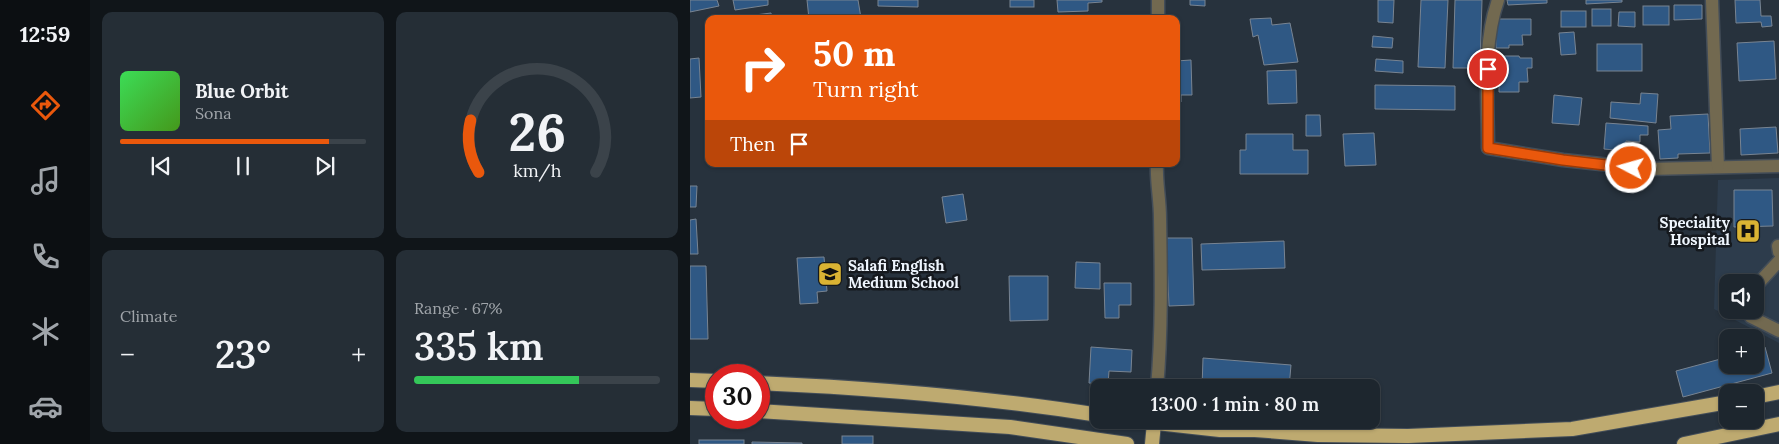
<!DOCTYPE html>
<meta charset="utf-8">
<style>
body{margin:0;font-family:Lora,serif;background:#252e36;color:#f1f3f6;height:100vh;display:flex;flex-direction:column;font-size:19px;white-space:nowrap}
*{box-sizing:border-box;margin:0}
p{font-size:16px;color:#a0a5aa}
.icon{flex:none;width:28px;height:28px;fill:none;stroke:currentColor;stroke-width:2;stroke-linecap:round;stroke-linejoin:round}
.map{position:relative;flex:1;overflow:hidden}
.panel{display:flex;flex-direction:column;gap:12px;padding:12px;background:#101519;width:600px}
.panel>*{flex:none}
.hud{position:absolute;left:15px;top:15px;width:475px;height:152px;border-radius:10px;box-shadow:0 1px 4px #0004,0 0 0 1px #3b434a;background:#ea580c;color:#fff;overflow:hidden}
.tools{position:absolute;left:1029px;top:274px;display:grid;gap:10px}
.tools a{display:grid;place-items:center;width:45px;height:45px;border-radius:10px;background:#1d262e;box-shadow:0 1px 4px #0004,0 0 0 1px #3b434a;font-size:25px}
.speed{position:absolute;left:15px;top:364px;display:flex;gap:10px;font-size:25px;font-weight:700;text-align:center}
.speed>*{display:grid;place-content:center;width:65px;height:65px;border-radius:50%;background:#1d262e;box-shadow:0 1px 4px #0004,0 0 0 1px #3b434a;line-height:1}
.speed .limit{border:8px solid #d22;background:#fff;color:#111}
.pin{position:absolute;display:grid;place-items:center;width:42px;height:42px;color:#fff;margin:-21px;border:2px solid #fff;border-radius:50%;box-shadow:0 1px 5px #0007}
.me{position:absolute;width:55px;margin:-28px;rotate:276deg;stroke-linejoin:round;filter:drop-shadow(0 0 4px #0008)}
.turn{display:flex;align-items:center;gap:18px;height:105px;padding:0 25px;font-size:22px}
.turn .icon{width:65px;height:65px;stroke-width:2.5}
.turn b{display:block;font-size:35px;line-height:42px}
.then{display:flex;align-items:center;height:48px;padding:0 25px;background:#0003;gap:10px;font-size:19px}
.big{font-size:38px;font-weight:600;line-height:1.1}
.panel .widget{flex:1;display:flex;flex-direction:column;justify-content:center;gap:8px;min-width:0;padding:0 18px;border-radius:10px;background:#252e36}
.panel .dial{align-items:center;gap:0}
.dial svg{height:130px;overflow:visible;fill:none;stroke:#3b434a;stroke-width:7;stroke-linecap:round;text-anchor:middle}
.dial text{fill:#f1f3f6;stroke:none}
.song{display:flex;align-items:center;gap:15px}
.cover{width:60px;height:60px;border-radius:8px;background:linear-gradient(135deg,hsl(130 70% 55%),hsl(100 70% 35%))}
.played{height:5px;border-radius:2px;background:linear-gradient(90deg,#ea580c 85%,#3b434a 85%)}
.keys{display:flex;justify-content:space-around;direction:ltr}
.heat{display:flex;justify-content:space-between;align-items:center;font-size:28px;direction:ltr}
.charge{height:8px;border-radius:4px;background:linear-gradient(90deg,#34c759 67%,#3b434a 0)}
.panel .tiles{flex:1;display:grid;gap:12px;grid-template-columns:repeat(2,1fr)}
.trip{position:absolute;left:400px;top:379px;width:290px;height:50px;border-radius:10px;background:#1d262e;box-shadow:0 1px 4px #0004,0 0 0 1px #3b434a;font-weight:600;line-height:50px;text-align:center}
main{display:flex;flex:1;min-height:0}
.tab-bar{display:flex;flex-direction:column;width:90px;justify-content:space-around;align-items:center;background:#0c0f12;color:#a0a5aa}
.tab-bar .icon{width:35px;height:35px}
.tab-bar .current{color:#ea580c}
.tab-bar b{font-size:22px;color:#f1f3f6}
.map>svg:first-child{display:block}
.built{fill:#2d3c4c;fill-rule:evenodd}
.building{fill:#2f5884;stroke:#788492}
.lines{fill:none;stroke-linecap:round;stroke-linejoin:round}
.minor-casing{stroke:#434d58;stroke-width:15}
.trunk-casing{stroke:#434d58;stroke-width:16}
.minor{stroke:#726950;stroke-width:12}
.trunk{stroke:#beaa70;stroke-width:14}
.route-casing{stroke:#983908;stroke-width:12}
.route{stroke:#ea580c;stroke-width:9}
.labels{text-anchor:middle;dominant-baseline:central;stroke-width:5;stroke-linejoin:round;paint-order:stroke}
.poi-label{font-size:15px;font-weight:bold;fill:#eef5fd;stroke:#15191e;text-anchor:end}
</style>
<main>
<nav class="tab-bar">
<b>12:59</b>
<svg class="icon current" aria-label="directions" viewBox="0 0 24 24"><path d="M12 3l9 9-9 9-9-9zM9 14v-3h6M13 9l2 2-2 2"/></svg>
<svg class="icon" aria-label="music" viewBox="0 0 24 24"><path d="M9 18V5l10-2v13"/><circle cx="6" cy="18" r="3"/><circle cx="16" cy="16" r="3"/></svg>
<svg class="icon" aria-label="phone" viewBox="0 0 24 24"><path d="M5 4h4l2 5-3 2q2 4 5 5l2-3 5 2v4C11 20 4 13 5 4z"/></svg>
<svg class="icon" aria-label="climate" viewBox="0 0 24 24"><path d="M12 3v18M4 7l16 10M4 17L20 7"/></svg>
<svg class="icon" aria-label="car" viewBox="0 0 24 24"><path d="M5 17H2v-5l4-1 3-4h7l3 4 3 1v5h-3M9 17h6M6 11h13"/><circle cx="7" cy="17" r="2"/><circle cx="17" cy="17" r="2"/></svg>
</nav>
<section class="panel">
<div class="tiles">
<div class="widget">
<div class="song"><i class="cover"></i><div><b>Blue Orbit</b><p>Sona</p></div></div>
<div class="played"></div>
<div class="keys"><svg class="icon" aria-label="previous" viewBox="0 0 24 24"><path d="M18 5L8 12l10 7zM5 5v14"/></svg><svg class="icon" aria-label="pause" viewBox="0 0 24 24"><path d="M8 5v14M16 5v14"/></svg><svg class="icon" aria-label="next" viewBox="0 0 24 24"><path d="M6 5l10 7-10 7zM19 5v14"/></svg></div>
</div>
<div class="widget dial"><svg viewBox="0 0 100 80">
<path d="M14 69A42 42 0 1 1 86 69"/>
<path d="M14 69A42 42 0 0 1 9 37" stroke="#ea580c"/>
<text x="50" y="56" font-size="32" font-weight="700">26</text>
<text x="50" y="72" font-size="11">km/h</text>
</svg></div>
<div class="widget"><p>Climate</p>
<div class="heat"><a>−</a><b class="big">23°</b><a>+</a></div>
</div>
<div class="widget"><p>Range · 67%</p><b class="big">335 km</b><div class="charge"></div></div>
</div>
</section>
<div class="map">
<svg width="1089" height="444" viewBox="0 0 1089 444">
<rect width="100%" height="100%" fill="#27323d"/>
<path class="built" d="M1089,178V343L1024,309L1028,180ZM1038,282H1065V310H1038Z"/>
<g class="building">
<path d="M0,0H27L29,6L0,12Z"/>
<path d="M43,0H78V5L45,10Z"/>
<path d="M117,0H168L171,18L119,19Z"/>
<path d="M188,0H228V7L188,6Z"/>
<rect x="320" y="0" width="24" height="7"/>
<path d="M367,0H412V2L398,3V11L368,12Z"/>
<path d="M500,0H515V6L500,5Z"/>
<path d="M688,0H704L703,23L688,22Z"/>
<path d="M731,0H758L755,68L728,67Z"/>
<path d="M765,0H792L790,68H763Z"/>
<path d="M817,0H857V3L818,5Z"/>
<path d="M896,0H932V2L896,4Z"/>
<path d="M1045,0H1070L1071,16H1081L1082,26L1072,27L1071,22L1046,23Z"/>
<path d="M984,5H1012V19L984,20Z"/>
<rect x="953" y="6" width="26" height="19"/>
<rect x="902" y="9" width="19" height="17"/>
<rect x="871" y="11" width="25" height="16"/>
<path d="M929,12H945V27L928,26Z"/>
<path d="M81,13L82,19H41V18Z"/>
<path d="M581,18L582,25L600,23L608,62L574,65L568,35L563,37L560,19Z"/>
<path d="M805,19H841V35H832L833,45H819V48H806Z"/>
<path d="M884,32L886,54L871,55L869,33Z"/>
<path d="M683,36L703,38L702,48L682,47Z"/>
<path d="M1084,41L1086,79L1049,81L1047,43Z"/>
<rect x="907" y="44" width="45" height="27"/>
<path d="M809,56H829L830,58H842V68H837L838,82H829V92H809Z"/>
<path d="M9,58L11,97L0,98V59Z"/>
<path d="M686,59L713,61V73L685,71Z"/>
<path d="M501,60L502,95H491V102H486V61Z"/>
<path d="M606,70L607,103L578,104L577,71Z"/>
<path d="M685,85L765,86V110L685,109Z"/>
<path d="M951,93L968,94L966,123L920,118L921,102L950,104Z"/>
<path d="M864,95L892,98L889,125L862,123Z"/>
<path d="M1018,114L1020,153L988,154V158L970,159L968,130L981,129L980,116Z"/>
<path d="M616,115H630L631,136H616Z"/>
<path d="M916,123L958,126V135H950V142L936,141L935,151L914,149Z"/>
<path d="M1086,127L1088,153L1051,155L1050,129Z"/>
<path d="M684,133L686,165L655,166L653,134Z"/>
<path d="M556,134H603V150H618V174H550V150H556Z"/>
<path d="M0,186H7L6,207H0Z"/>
<path d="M1044,190H1082L1083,226L1044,227Z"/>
<path d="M273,194L277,220L256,223L252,197Z"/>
<path d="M6,219L8,254H0V220Z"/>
<path d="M476,238H502L504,305L479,306Z"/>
<path d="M594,241L595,268L512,270L511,244Z"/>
<path d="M134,257L137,291L127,292L128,303L110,304L107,258Z"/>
<path d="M386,262L410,263V289L385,288Z"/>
<path d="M0,266H16L18,339H0Z"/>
<path d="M319,276H358V320L320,321Z"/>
<path d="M414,283H441V305H429V318H415Z"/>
<path d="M401,347L442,350L441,372L419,371L418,385L399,383Z"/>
<path d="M1075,347L1082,373L993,397L986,371L1038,357V365H1065V349Z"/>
<path d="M513,358L601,365L599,388H512Z"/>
<rect x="152" y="436" width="31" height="8"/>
<rect x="9" y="440" width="45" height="4"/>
<path d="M62,442L112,443V444H62Z"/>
</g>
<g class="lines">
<defs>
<g id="minor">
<path d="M468,0V19"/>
<path d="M808,0C792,46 798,99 798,148L873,160L958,169L1089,166"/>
<path d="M1022,0L1028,167"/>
<path d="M1088,246L1089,252"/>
<path d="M1065,287L1089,261"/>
<path d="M1061,310V317L1089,331"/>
<path d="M467,388C472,331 471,274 470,218C470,199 466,182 467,164"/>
</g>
<g id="trunk">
<path d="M0,380L26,381"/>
<path d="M69,383C183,388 296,397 409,415"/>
<path d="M1065,397L1089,392"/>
<path d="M0,408L26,409"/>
<path d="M69,411L320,427L437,444"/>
<path d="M440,420L530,430H565L628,435L718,436L882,429L1038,402"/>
<path d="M462,444L464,423"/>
<path d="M994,444L1089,424"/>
</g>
</defs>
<use href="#minor" class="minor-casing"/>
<use href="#trunk" class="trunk-casing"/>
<use href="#minor" class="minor"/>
<use href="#trunk" class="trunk"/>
</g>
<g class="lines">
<defs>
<path id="route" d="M798,69V148L873,160L941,168"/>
</defs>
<use href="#route" class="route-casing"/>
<use href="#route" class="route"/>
</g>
<defs>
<symbol id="hospital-square" viewBox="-11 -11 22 22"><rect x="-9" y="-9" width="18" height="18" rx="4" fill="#dab333" stroke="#15191e"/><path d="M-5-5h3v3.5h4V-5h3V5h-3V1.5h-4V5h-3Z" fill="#111"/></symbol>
<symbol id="school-square" viewBox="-11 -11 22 22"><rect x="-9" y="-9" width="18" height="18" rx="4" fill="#dab333" stroke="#15191e"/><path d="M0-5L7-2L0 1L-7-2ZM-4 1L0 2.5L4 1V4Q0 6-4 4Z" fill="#111"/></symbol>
</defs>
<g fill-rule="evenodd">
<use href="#hospital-square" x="1044" y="217" width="28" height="28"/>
<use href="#school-square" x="126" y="260" width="28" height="28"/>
</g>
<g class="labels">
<g class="poi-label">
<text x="1040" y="222">Speciality<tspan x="1040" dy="17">Hospital</tspan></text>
<text x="158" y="265" text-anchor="start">Salafi English<tspan x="158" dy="17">Medium School</tspan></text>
</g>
</g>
</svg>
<div class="tools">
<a><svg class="icon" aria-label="sound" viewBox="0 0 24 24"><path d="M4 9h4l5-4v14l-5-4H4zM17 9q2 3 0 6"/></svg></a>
<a>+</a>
<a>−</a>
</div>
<div class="speed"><div class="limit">30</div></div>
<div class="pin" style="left:798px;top:69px;background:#d93025"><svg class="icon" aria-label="arrive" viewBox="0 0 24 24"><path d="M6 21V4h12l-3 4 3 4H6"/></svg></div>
<svg class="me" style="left:941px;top:168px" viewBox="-20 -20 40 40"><circle r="17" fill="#ea580c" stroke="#fff" stroke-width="3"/><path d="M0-11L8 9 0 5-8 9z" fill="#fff"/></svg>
<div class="trip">13:00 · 1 min · 80 m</div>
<div class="hud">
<div class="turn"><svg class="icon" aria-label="right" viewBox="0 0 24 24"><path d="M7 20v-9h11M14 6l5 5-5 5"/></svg><div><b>50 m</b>Turn right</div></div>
<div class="then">Then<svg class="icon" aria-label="arrive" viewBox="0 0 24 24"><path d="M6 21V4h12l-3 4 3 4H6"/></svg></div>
</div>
</div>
</main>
